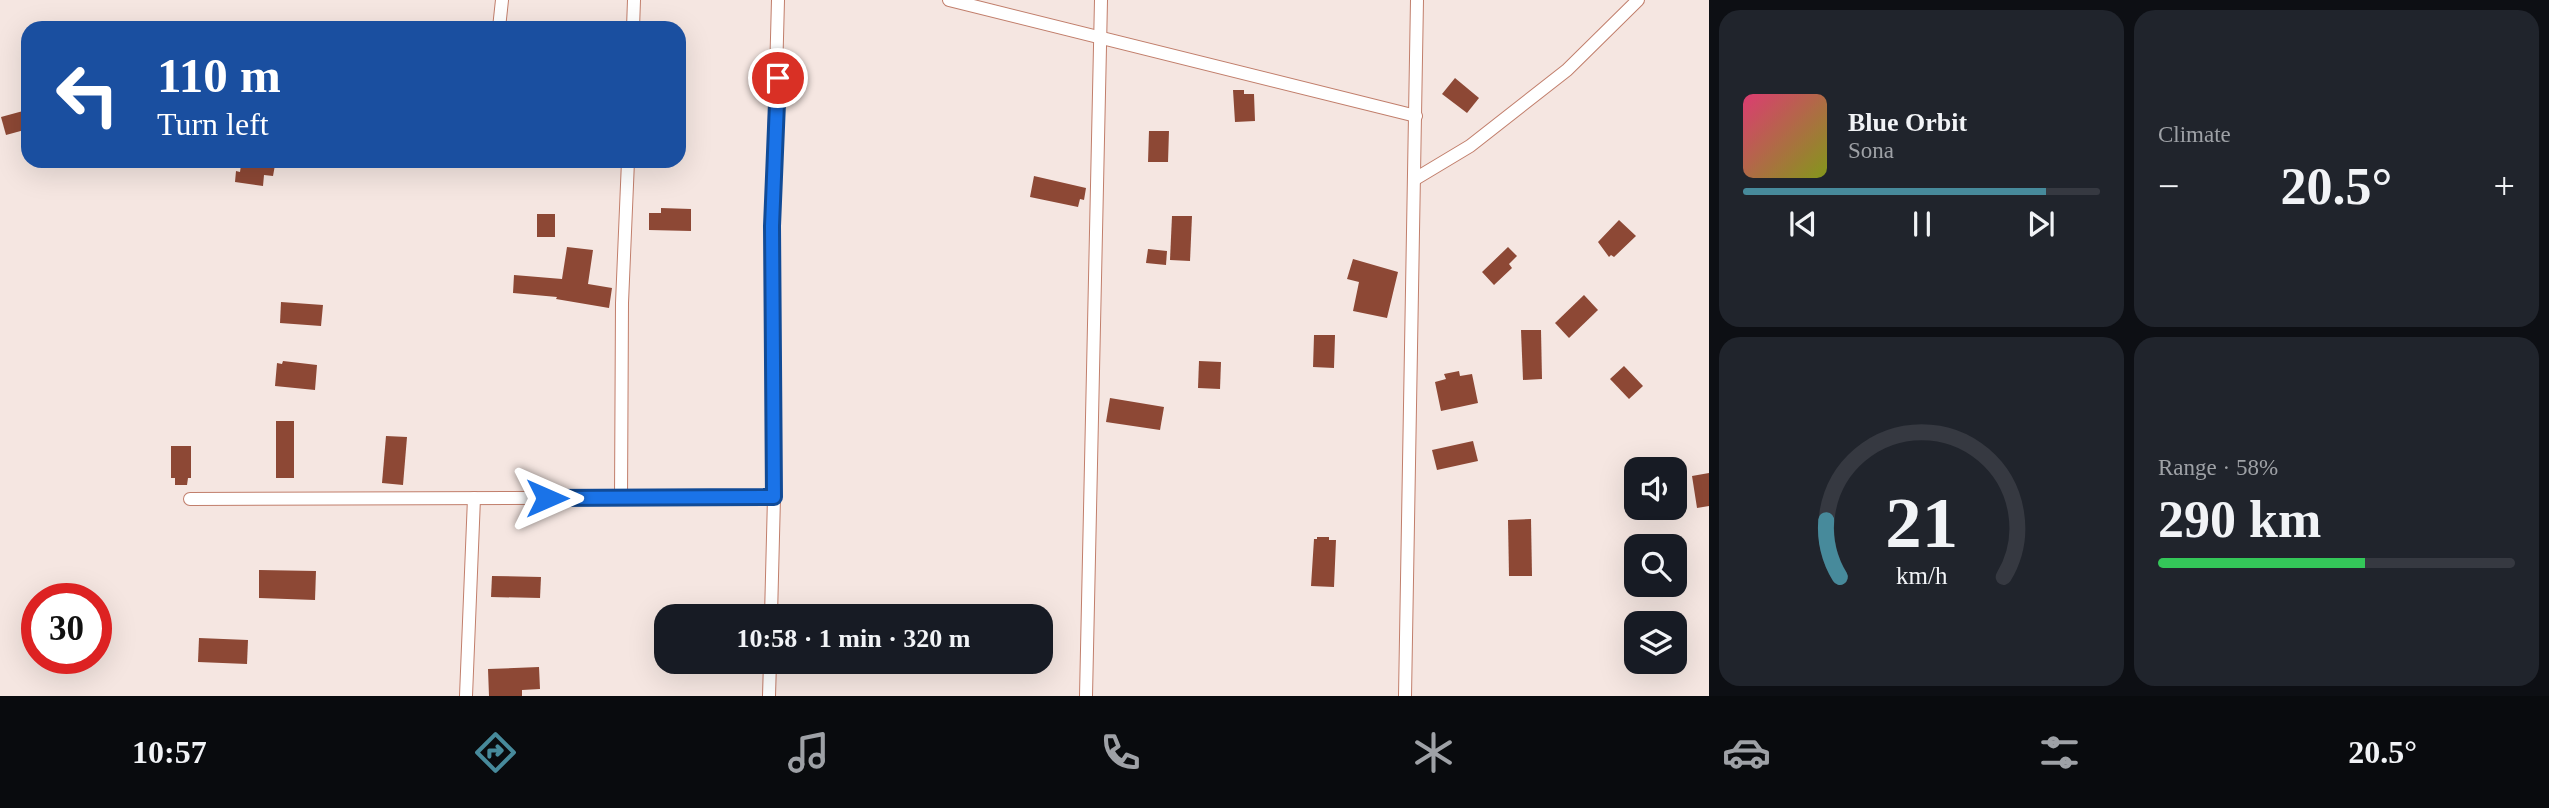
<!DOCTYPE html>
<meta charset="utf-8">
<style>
body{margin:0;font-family:"Times New Roman",serif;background:#20242c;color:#f1f3f6;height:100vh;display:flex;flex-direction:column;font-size:26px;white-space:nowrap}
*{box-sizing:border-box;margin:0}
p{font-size:23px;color:#9ea1a6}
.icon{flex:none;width:38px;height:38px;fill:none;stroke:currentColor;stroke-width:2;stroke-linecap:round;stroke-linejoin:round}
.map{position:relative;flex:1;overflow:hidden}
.details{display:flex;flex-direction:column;gap:10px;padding:10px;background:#0d0f14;width:840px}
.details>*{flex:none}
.hud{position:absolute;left:21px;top:21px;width:665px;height:147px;border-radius:21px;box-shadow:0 7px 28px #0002;background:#1a4fa0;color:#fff;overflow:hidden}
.tools{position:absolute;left:1624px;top:457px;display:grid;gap:14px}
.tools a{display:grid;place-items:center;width:63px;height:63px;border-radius:14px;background:#171b24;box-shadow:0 7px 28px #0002;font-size:35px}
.speed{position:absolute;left:21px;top:583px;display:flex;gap:14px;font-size:35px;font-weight:700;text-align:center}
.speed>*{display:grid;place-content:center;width:91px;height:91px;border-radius:50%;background:#171b24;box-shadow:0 7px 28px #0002;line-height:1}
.speed .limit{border:10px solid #d22;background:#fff;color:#111}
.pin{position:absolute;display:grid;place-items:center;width:60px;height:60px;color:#fff;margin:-30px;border:4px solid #fff;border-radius:50%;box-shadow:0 2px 7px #0007}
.me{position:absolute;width:77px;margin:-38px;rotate:90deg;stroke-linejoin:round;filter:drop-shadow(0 0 5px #0008)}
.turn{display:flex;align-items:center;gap:24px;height:147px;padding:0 21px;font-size:32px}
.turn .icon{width:91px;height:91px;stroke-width:2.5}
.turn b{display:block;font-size:49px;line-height:60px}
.big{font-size:52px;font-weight:600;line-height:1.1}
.details .tile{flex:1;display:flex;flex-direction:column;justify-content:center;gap:10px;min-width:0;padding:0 24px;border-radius:21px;background:#20242c}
.details .dial{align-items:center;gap:0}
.dial svg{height:182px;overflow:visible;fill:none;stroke:#363941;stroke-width:7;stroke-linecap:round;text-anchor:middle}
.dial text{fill:#f1f3f6;stroke:none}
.song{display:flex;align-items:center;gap:21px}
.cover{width:84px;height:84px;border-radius:10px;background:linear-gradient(135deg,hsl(340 70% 55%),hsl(70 70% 35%))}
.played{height:7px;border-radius:4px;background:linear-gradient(90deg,#478a9b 85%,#363941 85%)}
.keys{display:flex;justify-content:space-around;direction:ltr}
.heat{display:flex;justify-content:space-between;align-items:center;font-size:38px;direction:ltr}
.charge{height:10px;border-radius:5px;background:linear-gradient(90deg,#34c759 58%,#363941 0)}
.details .tiles{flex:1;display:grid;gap:10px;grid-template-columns:repeat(2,1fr)}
.trip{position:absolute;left:654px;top:604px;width:399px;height:70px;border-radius:21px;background:#171b24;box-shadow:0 7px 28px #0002;font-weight:600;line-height:70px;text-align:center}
.menu{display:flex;height:112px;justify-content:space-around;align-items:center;background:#090b0e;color:#9ea1a6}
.menu .icon{width:49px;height:49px}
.menu .on{color:#478a9b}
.menu b{font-size:32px;color:#f1f3f6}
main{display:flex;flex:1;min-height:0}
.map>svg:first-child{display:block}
.building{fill:#8d4835}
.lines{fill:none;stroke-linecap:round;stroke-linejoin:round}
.minor-casing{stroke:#c17e6b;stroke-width:14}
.minor{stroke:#fff;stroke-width:12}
.route-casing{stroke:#114b97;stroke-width:18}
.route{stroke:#1a73e8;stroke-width:12}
</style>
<main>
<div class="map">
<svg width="1709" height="696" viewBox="0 0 1709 696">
<rect width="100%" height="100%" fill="#f5e6e1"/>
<g class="building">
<path d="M1455,78L1479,98L1467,113L1442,94Z"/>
<path d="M1233,90H1244V94H1254L1255,121L1235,122Z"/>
<path d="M23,111L28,129L6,135L1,117Z"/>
<path d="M1149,131H1169L1168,162H1148Z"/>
<path d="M255,162L275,165L273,176L264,175L263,186L235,182L236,171L240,172L241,165L254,167Z"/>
<path d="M1034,176L1086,188L1084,200L1080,199L1078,207L1030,197Z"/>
<path d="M661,208L691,209V231L649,230V213H661Z"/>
<rect x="537" y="214" width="18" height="23"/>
<path d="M1172,216H1192L1190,261L1170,260Z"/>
<path d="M1619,220L1636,236L1614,257L1611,255L1609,257L1598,242Z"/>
<path d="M567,247L593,250L588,284L612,288L609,308L556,299L557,297L513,293L514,275L562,279Z"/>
<path d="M1508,247L1517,256L1509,264L1512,268L1494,285L1482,272Z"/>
<path d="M1148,249L1167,251L1166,265L1146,263Z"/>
<path d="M1353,259L1398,272L1387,318L1353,311L1359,282L1347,279Z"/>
<path d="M1584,295L1598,310L1569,338L1555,323Z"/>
<path d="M281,302L323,305L321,326L280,323Z"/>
<path d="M1521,330H1541L1542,379L1523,380Z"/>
<path d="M1314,335H1335L1334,368L1313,367Z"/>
<path d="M283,361L317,365L315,390L275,386L277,363L282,364Z"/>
<path d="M1199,361L1221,362L1220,389L1198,388Z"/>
<path d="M1624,366L1643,386L1629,399L1610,379Z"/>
<path d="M1459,371L1460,376L1472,374L1478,403L1441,411L1435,382L1446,379L1444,374Z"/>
<path d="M1110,398L1164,407L1160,430L1106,422Z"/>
<rect x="276" y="421" width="18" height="57"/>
<path d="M386,436L407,437L403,485L382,483Z"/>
<path d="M1473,441L1478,461L1437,470L1432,450Z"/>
<path d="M171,446H191V478H188L187,485H175V478H171Z"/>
<path d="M1709,473V506L1697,508L1692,476Z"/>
<path d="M1531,519L1532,576H1509L1508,520Z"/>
<path d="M1317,537H1329V540H1336L1334,587L1311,586L1314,539H1317Z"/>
<path d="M259,570L316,571L315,600L259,598Z"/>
<path d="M492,576L541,577L540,598L491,597Z"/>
<path d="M199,638L248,640L247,664L198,662Z"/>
<path d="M539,667L540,689L522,690V696H489L488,669Z"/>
</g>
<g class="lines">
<defs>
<g id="minor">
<path d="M949,0L1416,116"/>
<path d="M499,28L502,0"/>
<path d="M633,28L634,0"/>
<path d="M1415,179L1470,146L1567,70L1638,0"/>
<path d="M621,498L622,303L628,161"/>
<path d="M190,499L774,497"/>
<path d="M771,616L774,497L772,226L778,0"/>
<path d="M466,696L474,498"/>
<path d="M769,696L770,662"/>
<path d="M1086,696L1101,0"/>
<path d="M1405,696L1417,0"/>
</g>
</defs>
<use href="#minor" class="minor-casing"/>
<use href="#minor" class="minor"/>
</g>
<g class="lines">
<defs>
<path id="route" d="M547,498L774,497L772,226L778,78"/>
</defs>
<use href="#route" class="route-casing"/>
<use href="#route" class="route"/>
</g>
</svg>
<div class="tools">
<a><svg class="icon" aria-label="sound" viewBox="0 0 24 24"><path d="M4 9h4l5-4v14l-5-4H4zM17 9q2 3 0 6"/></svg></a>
<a><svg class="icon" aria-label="search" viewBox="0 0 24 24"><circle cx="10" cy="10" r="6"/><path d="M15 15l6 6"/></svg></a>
<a><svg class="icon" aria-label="layers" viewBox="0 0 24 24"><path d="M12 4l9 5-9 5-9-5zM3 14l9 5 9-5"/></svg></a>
</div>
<div class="speed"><div class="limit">30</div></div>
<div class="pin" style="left:778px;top:78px;background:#d93025"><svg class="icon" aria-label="arrive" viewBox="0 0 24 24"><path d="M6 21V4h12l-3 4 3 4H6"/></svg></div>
<svg class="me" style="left:547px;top:498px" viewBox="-20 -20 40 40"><path d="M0-17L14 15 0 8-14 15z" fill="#1a73e8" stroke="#fff" stroke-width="4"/></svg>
<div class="trip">10:58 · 1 min · 320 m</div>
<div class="hud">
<div class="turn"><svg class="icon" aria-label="left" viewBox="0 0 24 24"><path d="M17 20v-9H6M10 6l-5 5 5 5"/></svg><div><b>110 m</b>Turn left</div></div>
</div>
</div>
<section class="details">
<div class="tiles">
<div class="tile">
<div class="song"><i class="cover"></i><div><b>Blue Orbit</b><p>Sona</p></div></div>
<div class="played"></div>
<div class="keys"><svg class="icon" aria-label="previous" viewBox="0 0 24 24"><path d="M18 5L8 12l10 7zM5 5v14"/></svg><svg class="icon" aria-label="pause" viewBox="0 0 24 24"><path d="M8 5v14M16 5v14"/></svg><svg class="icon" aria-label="next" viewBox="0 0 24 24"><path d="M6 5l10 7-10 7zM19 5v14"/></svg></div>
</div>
<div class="tile"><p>Climate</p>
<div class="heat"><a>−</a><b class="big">20.5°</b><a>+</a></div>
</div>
<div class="tile dial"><svg viewBox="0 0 100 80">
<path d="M14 69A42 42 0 1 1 86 69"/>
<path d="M14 69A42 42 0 0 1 8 44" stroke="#478a9b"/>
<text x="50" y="56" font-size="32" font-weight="700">21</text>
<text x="50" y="72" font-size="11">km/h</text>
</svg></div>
<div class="tile"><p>Range · 58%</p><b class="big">290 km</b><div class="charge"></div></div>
</div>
</section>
</main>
<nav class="menu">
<b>10:57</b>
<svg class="icon on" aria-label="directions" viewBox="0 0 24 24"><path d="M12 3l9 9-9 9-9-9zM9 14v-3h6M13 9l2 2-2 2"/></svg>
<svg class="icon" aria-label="music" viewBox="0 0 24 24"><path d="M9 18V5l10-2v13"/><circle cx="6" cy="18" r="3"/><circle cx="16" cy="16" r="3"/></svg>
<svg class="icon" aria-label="phone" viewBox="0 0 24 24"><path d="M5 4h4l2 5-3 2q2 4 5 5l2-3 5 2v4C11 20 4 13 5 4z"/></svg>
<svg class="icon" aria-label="climate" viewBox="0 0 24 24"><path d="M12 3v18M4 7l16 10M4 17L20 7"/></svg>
<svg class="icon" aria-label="car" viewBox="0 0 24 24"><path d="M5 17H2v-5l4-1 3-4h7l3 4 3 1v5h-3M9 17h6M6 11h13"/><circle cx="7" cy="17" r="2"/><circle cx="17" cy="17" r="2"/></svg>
<svg class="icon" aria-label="filters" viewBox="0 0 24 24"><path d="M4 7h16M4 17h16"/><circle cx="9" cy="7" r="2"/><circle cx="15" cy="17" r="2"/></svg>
<b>20.5°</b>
</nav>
